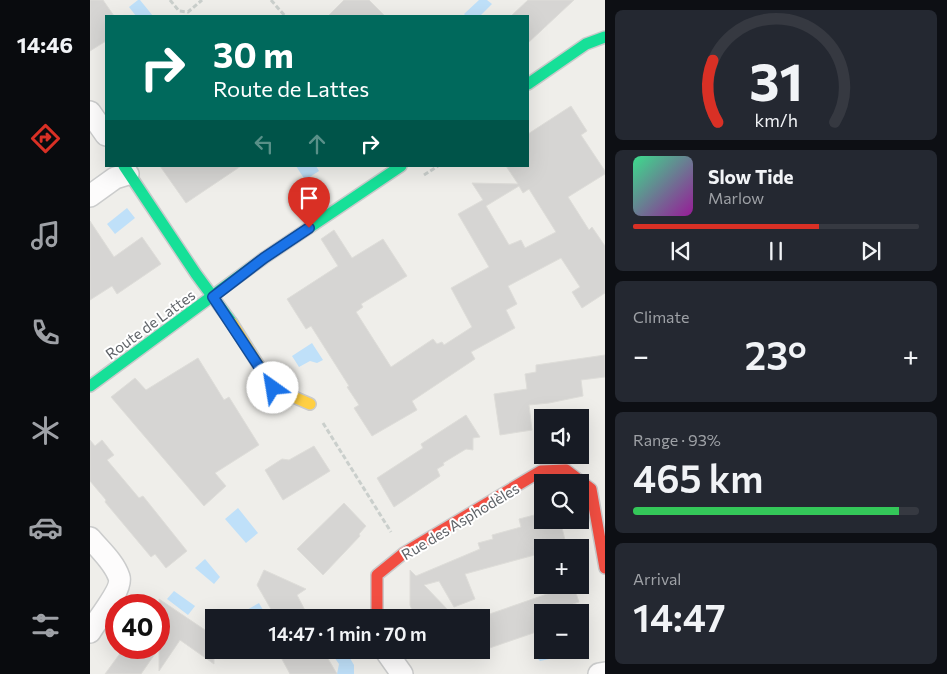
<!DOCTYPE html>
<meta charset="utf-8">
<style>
body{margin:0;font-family:Commissioner,sans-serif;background:#242831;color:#f1f3f6;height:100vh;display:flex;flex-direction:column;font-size:19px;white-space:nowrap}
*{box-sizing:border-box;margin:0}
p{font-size:16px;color:#9ea1a6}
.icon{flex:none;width:28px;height:28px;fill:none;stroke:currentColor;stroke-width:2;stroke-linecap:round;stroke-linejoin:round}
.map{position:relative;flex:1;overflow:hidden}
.details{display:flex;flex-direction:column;gap:10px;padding:10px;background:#0d0f14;width:342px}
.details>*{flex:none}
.hud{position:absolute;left:15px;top:15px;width:424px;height:152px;border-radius:0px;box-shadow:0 5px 20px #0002;background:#00695c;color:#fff;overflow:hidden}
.buttons{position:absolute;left:444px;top:409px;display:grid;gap:10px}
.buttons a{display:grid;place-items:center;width:55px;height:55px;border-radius:0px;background:#171b24;box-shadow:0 5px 20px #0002;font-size:25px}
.speed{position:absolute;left:15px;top:594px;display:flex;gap:10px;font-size:25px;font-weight:700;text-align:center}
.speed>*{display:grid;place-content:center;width:65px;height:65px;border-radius:50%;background:#171b24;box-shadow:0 5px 20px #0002;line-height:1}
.speed .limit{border:8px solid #d22;background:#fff;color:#111}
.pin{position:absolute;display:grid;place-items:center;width:42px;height:42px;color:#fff;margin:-51px -21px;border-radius:50% 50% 50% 0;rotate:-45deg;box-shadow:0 0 5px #0007}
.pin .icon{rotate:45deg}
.me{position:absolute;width:55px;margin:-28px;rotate:328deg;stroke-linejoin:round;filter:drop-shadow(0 0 4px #0008)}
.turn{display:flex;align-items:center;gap:18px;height:105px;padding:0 25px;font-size:22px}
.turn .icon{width:65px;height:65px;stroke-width:2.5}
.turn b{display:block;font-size:35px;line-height:42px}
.lanes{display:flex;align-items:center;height:48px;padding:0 25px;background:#0003;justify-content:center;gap:25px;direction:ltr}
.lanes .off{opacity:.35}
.big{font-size:38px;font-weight:600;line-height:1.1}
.details .tile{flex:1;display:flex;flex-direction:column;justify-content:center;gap:8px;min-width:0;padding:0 18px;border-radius:8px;background:#242831}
.details .dial{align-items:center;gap:0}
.dial svg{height:130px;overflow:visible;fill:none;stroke:#363941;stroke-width:7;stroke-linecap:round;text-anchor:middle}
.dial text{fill:#f1f3f6;stroke:none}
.song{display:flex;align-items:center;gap:15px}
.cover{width:60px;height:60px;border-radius:8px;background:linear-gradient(135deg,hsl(150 70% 55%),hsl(300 70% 35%))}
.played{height:5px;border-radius:2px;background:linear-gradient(90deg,#d93025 65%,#363941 65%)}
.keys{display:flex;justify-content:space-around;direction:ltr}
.heat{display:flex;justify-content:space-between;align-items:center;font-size:28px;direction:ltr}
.charge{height:8px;border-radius:4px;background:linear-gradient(90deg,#34c759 93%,#363941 0)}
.trip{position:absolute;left:115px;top:609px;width:285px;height:50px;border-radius:0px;background:#171b24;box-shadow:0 5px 20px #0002;font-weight:600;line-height:50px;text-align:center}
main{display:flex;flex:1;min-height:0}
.menu{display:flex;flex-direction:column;width:90px;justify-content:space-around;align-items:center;background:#090b0e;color:#9ea1a6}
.menu .icon{width:35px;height:35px}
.menu .selected{color:#d93025}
.menu b{font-size:22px;color:#f1f3f6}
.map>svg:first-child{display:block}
.water{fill:#bfe0f9}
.building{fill:#d6d5d3;stroke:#deddd9;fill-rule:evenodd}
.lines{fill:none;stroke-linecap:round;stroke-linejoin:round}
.street-casing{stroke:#cbcccc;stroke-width:24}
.fast-casing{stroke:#cacacb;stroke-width:14}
.slow-casing{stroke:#cacacb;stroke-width:14}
.jam-casing{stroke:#cacacb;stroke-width:14}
.path{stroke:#cacfcc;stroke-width:3;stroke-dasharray:5 2.5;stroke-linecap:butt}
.street{stroke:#fdfcfc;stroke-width:21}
.fast{stroke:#16e098;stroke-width:11}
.slow{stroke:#ffcf43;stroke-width:11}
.jam{stroke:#f24e42;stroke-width:11}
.route-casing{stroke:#114b97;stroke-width:12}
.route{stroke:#1a73e8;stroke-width:9}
.labels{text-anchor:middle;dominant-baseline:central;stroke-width:4;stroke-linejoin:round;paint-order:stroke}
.street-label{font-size:15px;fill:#5f6368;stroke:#fff}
</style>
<main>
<nav class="menu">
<b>14:46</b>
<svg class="icon selected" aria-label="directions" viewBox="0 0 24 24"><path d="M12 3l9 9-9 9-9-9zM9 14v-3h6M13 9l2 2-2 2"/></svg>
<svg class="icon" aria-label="music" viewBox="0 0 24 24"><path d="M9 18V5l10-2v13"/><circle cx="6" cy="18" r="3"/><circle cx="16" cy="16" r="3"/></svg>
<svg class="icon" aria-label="phone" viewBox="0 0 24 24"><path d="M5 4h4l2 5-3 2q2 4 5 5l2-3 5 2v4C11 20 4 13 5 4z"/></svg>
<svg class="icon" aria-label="climate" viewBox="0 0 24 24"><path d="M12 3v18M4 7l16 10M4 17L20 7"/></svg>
<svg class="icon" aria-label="car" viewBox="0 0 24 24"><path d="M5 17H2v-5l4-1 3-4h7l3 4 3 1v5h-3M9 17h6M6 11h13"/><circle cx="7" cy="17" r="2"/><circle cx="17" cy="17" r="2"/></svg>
<svg class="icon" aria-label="filters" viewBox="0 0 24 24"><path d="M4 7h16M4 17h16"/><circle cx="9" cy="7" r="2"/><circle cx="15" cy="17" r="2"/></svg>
</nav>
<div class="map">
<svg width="515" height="674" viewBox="0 0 515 674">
<rect width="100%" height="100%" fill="#efeeea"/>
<g class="water">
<path d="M48,0H50L63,16H46L39,7Z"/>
<path d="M389,0H397L402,4L390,16H376L374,14Z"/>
<path d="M206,166H226L229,171L215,180Z"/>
<path d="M37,208L45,218L25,234L17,224Z"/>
<path d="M222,343L233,360L227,363L220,361L209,367L202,356Z"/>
<path d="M148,508L168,533L156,543L135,519Z"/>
<path d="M115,559L130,577L124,584L105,568Z"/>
<path d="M84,591L105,606L98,615L77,599Z"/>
<path d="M169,603L177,617H159L155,611Z"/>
<path d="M449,639H452V650H482L478,655L450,661L446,657C446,650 449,646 449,639Z"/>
<path d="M249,650H255L264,665V674H247L249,664L242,654Z"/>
</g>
<g class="building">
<path d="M0,0H13L24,16H16V41L0,51Z"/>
<path d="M254,0H279L295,16H238Z"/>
<path d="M438,0H484L438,43V16H421Z"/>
<path d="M481,106L497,131L491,135L515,171V174L478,197L499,230L502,227L515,246V293L492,308L482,292L490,287L471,258L418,286L427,304L416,310L425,328L381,352L385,359L322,401L327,410L282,436L264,408L269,405L257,387L259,386L221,326L216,329L197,299L248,266L231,239L244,230L262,258L293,239L317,276L271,304L273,307L266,312L301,367L343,339L347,344L352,342L354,345L382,327L361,288L399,267L368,214L393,200L382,183L428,184L416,166H438V134ZM429,186L433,193L439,189L466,232L435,248L431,240L419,245L396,206Z"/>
<path d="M70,166H151L96,203Z"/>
<path d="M0,221L24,257L52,237L71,264L27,294L22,286L0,300Z"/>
<path d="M515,355V377L491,380L493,396L459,403L439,405L442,430L410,435L404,394L437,389L435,374L446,372V365Z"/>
<path d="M108,358L134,400L139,397L169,445L125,473L136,486L114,506L21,397L45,378L56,390Z"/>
<path d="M376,415L390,437L383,438V450L376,449L353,463L354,465L347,469L350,476L304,507L287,478L333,448L331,444Z"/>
<path d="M0,440L5,446L12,440L24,455L17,460L49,498L53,496L97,551L76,568L65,554L61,557L15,502L16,500L0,481Z"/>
<path d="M224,446L240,471L193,500L175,470L192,459L199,460Z"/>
<path d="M254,503L276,526L269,534L270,536L233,575L207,549Z"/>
<path d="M452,513V520H470L477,548H452V553L375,574L385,599L364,607L349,581L334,585L358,610L341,618H325L320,605V570L326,576L390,549L388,543L403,539L402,535L431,527L429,519Z"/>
<path d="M174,570L216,589L207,595L219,618H186L167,585Z"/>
<path d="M483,585L489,602L483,604L486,612H452V630L391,651V617Z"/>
<path d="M69,599L124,636V664L90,640L69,671V648L51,674H15L34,648H69Z"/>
<path d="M187,650H233L247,674H200Z"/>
</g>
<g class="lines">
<defs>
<g id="street">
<path d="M0,112L16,135"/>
<path d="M0,196L25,178L38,174"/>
<path d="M0,538C10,550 24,562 29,577C33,589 7,620 0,632"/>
<path d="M295,650L312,674"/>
<path d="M509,674L515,673"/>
</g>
<g id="fast">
<path d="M438,84L496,44L515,37"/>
<path d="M34,166L106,274L142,323"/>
<path d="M0,386L174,258L311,166"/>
</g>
<path id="slow" d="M142,323L183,388L220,404"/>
<path id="jam" d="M287,618V575L314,553L451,471L476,470L501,489L515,568"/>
</defs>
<use href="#street" class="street-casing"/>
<use href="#fast" class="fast-casing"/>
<use href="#slow" class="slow-casing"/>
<use href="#jam" class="jam-casing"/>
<g class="path">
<path d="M80,0L89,11L98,12L112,0"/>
<path d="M181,0L195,16"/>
<path d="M334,175L348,166"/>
<path d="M233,423L301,532"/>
</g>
<use href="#street" class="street"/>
<use href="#fast" class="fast"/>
<use href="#slow" class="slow"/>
<use href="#jam" class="jam"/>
</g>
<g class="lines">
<defs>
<path id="route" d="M183,388L123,297L174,258L219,228"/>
</defs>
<use href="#route" class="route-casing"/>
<use href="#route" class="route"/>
</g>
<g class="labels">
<g class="street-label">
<text transform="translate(60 324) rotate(-36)">Route de Lattes</text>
<text transform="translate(370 521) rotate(-31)">Rue des Asphodèles</text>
</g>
</g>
</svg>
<div class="buttons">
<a><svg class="icon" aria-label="sound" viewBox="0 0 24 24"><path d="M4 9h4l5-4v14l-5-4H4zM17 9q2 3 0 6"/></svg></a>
<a><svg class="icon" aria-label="search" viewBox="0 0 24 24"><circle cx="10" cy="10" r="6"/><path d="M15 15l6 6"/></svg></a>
<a>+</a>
<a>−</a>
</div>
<div class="speed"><div class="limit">40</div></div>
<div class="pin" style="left:219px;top:228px;background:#d93025"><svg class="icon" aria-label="arrive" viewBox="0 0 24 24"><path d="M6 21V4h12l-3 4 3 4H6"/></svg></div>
<svg class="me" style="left:183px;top:388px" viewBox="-20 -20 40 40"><circle r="19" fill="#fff"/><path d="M0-13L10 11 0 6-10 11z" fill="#1a73e8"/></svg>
<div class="trip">14:47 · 1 min · 70 m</div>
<div class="hud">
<div class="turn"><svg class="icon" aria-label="right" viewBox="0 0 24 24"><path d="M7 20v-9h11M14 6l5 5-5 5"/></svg><div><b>30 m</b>Route de Lattes</div></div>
<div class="lanes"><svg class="icon off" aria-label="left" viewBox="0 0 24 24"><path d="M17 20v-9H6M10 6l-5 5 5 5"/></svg><svg class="icon off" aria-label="ahead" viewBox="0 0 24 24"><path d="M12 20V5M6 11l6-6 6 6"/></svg><svg class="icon" aria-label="right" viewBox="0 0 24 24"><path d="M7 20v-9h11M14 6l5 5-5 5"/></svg></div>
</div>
</div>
<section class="details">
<div class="tile dial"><svg viewBox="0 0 100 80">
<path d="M14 69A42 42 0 1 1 86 69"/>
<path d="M14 69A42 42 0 0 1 11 31" stroke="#d93025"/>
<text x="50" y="56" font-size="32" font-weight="700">31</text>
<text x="50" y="72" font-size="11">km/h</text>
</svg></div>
<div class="tile">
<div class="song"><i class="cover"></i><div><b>Slow Tide</b><p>Marlow</p></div></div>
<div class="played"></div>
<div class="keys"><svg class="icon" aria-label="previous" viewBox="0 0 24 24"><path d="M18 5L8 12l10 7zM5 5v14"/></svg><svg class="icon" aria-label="pause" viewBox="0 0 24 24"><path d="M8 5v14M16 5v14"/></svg><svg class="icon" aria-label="next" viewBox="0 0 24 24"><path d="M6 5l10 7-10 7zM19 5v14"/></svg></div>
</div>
<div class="tile"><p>Climate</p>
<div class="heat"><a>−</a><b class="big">23°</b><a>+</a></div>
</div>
<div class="tile"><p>Range · 93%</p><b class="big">465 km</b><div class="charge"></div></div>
<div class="tile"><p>Arrival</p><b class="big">14:47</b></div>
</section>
</main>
